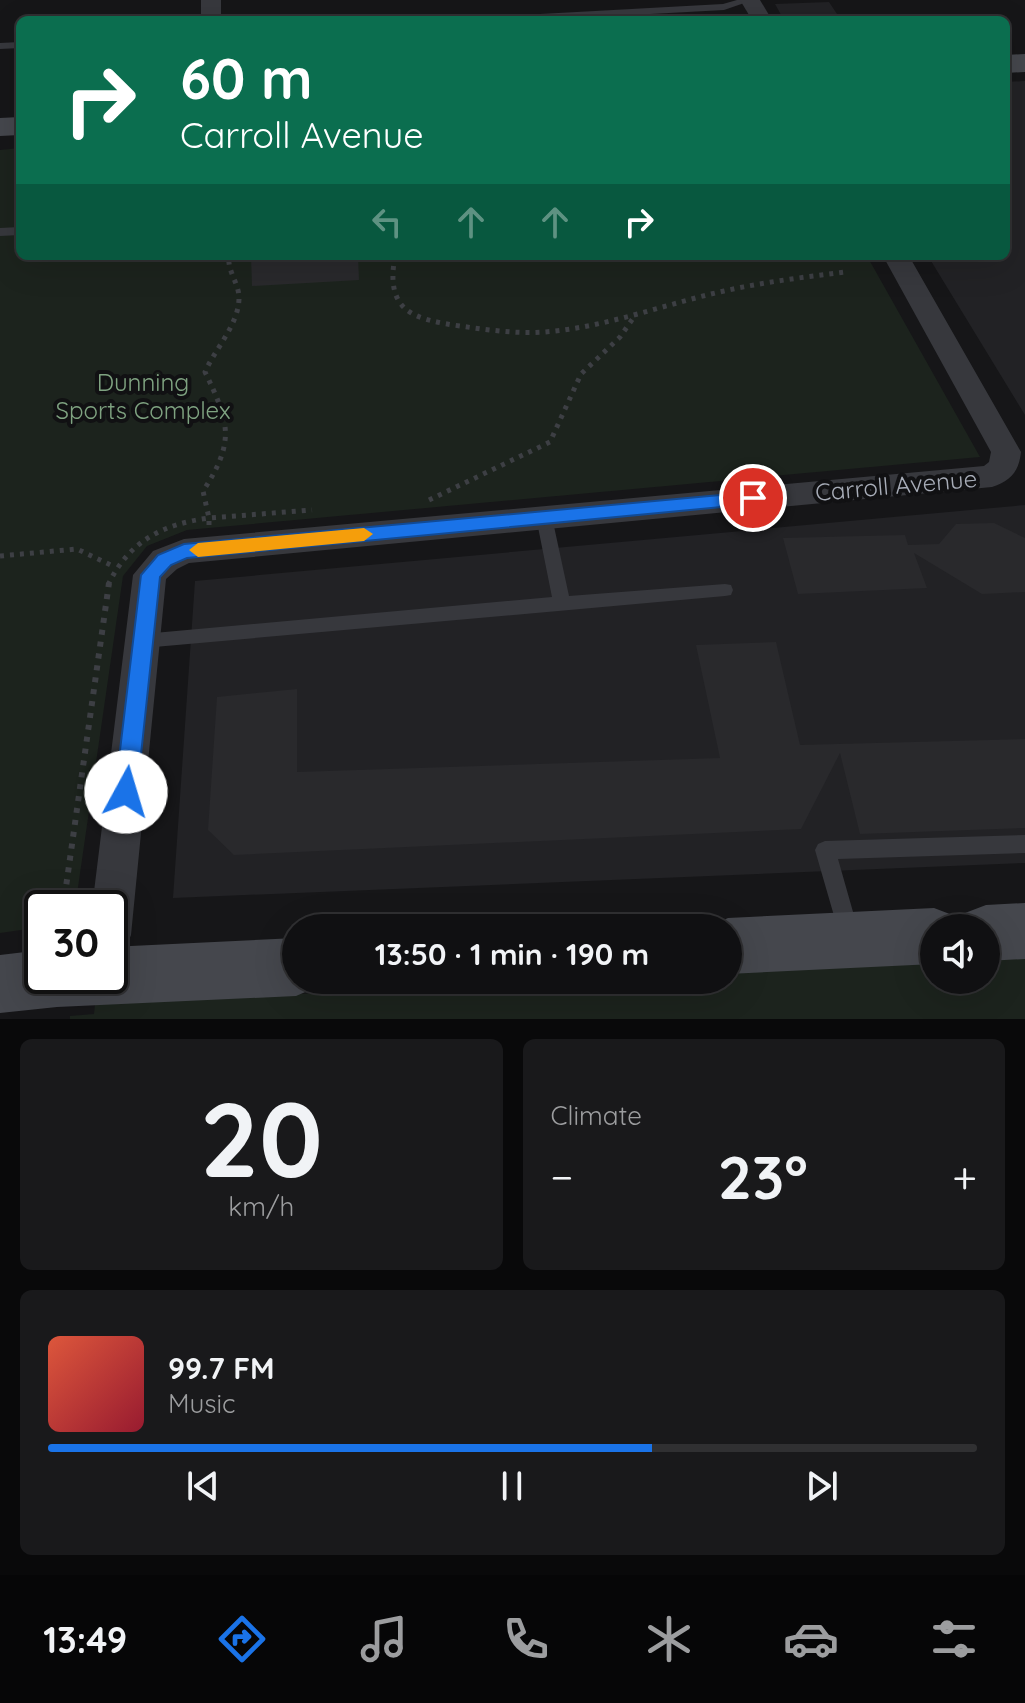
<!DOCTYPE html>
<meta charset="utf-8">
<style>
body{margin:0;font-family:Quicksand,sans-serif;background:#19191b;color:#f1f3f6;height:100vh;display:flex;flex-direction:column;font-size:30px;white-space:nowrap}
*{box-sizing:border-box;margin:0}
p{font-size:26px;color:#9c9d9f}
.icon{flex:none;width:44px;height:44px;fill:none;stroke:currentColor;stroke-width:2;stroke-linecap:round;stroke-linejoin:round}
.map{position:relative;height:1019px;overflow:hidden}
.drawer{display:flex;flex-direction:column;gap:20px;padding:20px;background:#09090a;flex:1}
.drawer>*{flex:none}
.guide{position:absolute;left:16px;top:16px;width:994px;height:244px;border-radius:12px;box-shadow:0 8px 32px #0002,0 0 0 2px #303032;background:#0b6e4f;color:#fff;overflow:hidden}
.fabs{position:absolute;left:920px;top:914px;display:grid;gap:16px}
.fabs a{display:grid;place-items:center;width:80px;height:80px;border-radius:50%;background:#101012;box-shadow:0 8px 32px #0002,0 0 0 2px #303032;font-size:40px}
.speed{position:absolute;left:24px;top:890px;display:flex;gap:16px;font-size:40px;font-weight:700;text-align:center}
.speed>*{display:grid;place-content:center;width:104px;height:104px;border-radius:50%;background:#101012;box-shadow:0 8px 32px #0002,0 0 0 2px #303032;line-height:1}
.speed .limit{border:4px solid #111;border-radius:12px;background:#fff;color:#111}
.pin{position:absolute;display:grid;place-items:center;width:68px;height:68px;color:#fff;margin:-34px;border:4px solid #fff;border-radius:50%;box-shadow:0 2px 8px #0007}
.me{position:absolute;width:88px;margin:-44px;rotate:6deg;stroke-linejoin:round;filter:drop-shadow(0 0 6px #0008)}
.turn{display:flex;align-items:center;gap:28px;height:168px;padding:0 32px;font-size:36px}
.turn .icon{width:104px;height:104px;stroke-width:2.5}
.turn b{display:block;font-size:56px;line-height:68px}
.lanes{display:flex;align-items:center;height:76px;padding:0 32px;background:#0003;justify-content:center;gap:40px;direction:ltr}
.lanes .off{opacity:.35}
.big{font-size:60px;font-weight:700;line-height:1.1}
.drawer .card{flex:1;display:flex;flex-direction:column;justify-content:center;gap:12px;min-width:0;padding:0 28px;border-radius:12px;background:#19191b}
.drawer .dial{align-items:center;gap:0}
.dial b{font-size:104px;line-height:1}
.song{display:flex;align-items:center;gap:24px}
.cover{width:96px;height:96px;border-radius:12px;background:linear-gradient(135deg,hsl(10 70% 55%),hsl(350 70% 35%))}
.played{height:8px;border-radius:4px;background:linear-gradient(90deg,#1a73e8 65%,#303032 65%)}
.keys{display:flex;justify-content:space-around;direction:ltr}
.heat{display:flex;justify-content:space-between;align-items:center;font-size:44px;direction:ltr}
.drawer .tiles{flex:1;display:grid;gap:20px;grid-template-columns:1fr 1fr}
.card:last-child{grid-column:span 2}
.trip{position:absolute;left:282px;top:914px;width:460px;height:80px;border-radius:40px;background:#101012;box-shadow:0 8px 32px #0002,0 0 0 2px #303032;font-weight:700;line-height:80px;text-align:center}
.tabs{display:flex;height:128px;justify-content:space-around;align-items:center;background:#060607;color:#9c9d9f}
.tabs .icon{width:56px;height:56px}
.tabs .on{color:#1a73e8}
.tabs b{font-size:36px;color:#f1f3f6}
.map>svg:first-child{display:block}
.built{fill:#222225}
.green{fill:#1c231d}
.building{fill:#29292c}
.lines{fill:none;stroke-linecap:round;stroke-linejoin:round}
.path-far1{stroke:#3d3f44;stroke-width:5;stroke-dasharray:4 6;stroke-linecap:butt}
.path{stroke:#3d3f44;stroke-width:6;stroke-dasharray:5 7;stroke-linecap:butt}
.lane{fill:#37383d;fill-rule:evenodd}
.street{fill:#37383d;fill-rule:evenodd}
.secondary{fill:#45474d;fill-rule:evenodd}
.route{fill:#1a73e8;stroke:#114b97;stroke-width:2}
.slow{fill:#f59e0b}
.labels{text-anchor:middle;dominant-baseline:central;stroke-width:8;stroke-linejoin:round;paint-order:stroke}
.park-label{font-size:24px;fill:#7fa381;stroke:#111113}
.street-label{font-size:24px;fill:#a8adb8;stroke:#111113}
</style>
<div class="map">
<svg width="1025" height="1019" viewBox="0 0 1025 1019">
<rect width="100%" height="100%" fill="#161618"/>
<g class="built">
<path d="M829,2L841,20H784L775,4Z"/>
<path d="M1025,81V415L928,256H1006V82Z"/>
<path d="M1025,505V863L173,898L195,581Z"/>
</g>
<g class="green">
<path d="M20,148V256H867L980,457L187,530L147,546L123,576L75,908H42V927L0,933V150Z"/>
<path d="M1025,958V1019H70V1016L94,1014L95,1004L580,980H728V973L934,962V980H986V960Z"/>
</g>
<g class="building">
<path d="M251,256H358L359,280L252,286Z"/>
<path d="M994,523L1025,538V592L982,594L914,553L927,588L798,594L783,538L905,535L908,545L939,544L956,524Z"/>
<path d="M776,642L800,745L1025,739V828L860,834L840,753L801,829L234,855L208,830L217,697L297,689V772L720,758L696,645Z"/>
</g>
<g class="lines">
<g class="path-far1">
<path d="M395,256C385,311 412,319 460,326C488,330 517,334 545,332C607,327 665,304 724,291C764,282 805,277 845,272"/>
<path d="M429,500L550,442L581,374L620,337L636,314"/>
<path d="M209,525V518L312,510"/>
<path d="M0,556L77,549L115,567"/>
<path d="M108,585C129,541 163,524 209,518L203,491C236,441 229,422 205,372C215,349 239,324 239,298C239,283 227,271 229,256"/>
</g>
<path class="path" d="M63,908L109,583"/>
<g class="lane">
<path d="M737,0H753L724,10L540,20H480L485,17L723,4Z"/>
<path d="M20,42V48L0,49V43Z"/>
<path d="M20,227V235L0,236V228Z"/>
<path d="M544,511L552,517L569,596L725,584L731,585L733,590L731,595L725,596L143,648L137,646L134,641L137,636L143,634L552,597L536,517Z"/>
<path d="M1025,835V853L838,859L859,933L855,940L848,943L841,940L815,850L818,844L825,841Z"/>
</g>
<g class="street">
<rect x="201" y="0" width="20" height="20"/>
<path d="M740,0H760L772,20H752Z"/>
<path d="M883,256H909L1021,452C1019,471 1011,481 992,487L189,563L177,569L166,579L131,935L125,949L110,955V908H92L133,575L153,551L184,539L984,466L989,462L991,452Z"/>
</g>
<g class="secondary">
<path d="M1025,54V72L1006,73V55Z"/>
<path d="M20,117V135L0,136V118Z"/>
<path d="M1025,903V959L986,961V928H934V964L728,974V928H706L728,918L934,908L955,916L959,927L965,913L986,905Z"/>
<path d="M296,938V980H320L317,987L296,996L57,1007L0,1013V955L42,950V976H110V947Z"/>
</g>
</g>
<path class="route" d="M753,492L762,498L753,504L187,558L171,565L160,577L137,792L134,798L126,801L118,798L115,792L141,575L158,555L184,544Z"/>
<path class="slow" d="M364,528L373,534L364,541L198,557L189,550L198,543Z"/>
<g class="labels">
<g class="park-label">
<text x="143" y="382">Dunning<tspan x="143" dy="28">Sports Complex</tspan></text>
</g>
<g class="street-label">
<text transform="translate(896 485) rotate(-5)">Carroll Avenue</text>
</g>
</g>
</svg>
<div class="fabs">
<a><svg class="icon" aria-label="sound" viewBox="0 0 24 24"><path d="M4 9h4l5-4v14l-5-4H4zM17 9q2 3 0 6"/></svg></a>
</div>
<div class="speed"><div class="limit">30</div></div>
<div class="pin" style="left:753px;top:498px;background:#d93025"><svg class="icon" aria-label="arrive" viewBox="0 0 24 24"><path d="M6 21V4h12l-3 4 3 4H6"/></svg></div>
<svg class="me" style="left:126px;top:792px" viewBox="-20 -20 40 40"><circle r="19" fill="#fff"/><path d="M0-13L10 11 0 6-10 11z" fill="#1a73e8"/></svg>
<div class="trip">13:50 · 1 min · 190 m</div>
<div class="guide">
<div class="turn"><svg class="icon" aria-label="right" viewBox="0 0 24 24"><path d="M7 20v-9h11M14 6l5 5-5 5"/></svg><div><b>60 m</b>Carroll Avenue</div></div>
<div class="lanes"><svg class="icon off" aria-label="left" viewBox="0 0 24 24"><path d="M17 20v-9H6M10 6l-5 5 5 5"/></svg><svg class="icon off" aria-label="ahead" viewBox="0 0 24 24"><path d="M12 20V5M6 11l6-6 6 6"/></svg><svg class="icon off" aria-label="ahead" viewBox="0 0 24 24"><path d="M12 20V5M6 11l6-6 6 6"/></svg><svg class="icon" aria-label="right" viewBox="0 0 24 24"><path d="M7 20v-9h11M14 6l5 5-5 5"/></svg></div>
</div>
</div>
<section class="drawer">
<div class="tiles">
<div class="card dial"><b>20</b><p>km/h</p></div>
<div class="card"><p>Climate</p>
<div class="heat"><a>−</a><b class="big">23°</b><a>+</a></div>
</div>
<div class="card">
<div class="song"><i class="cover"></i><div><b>99.7 FM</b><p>Music</p></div></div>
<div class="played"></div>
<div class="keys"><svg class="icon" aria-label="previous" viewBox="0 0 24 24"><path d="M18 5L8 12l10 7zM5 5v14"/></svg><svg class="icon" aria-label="pause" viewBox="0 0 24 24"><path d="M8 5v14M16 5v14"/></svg><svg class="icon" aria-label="next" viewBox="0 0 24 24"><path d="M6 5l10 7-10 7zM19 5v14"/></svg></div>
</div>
</div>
</section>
<nav class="tabs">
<b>13:49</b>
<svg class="icon on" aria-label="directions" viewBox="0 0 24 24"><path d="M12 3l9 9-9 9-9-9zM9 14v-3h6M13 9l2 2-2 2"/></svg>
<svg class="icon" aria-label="music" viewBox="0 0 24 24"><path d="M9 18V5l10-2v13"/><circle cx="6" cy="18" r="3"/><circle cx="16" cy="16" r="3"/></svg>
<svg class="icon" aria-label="phone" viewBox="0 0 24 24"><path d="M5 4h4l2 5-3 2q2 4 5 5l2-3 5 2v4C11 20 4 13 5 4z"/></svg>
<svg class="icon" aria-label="climate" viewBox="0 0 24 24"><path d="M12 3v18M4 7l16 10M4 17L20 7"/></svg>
<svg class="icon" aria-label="car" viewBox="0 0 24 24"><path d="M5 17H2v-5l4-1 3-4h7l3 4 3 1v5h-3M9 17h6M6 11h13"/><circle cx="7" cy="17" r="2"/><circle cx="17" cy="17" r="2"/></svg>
<svg class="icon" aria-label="filters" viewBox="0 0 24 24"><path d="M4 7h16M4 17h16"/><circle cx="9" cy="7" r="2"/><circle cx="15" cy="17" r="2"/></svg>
</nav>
